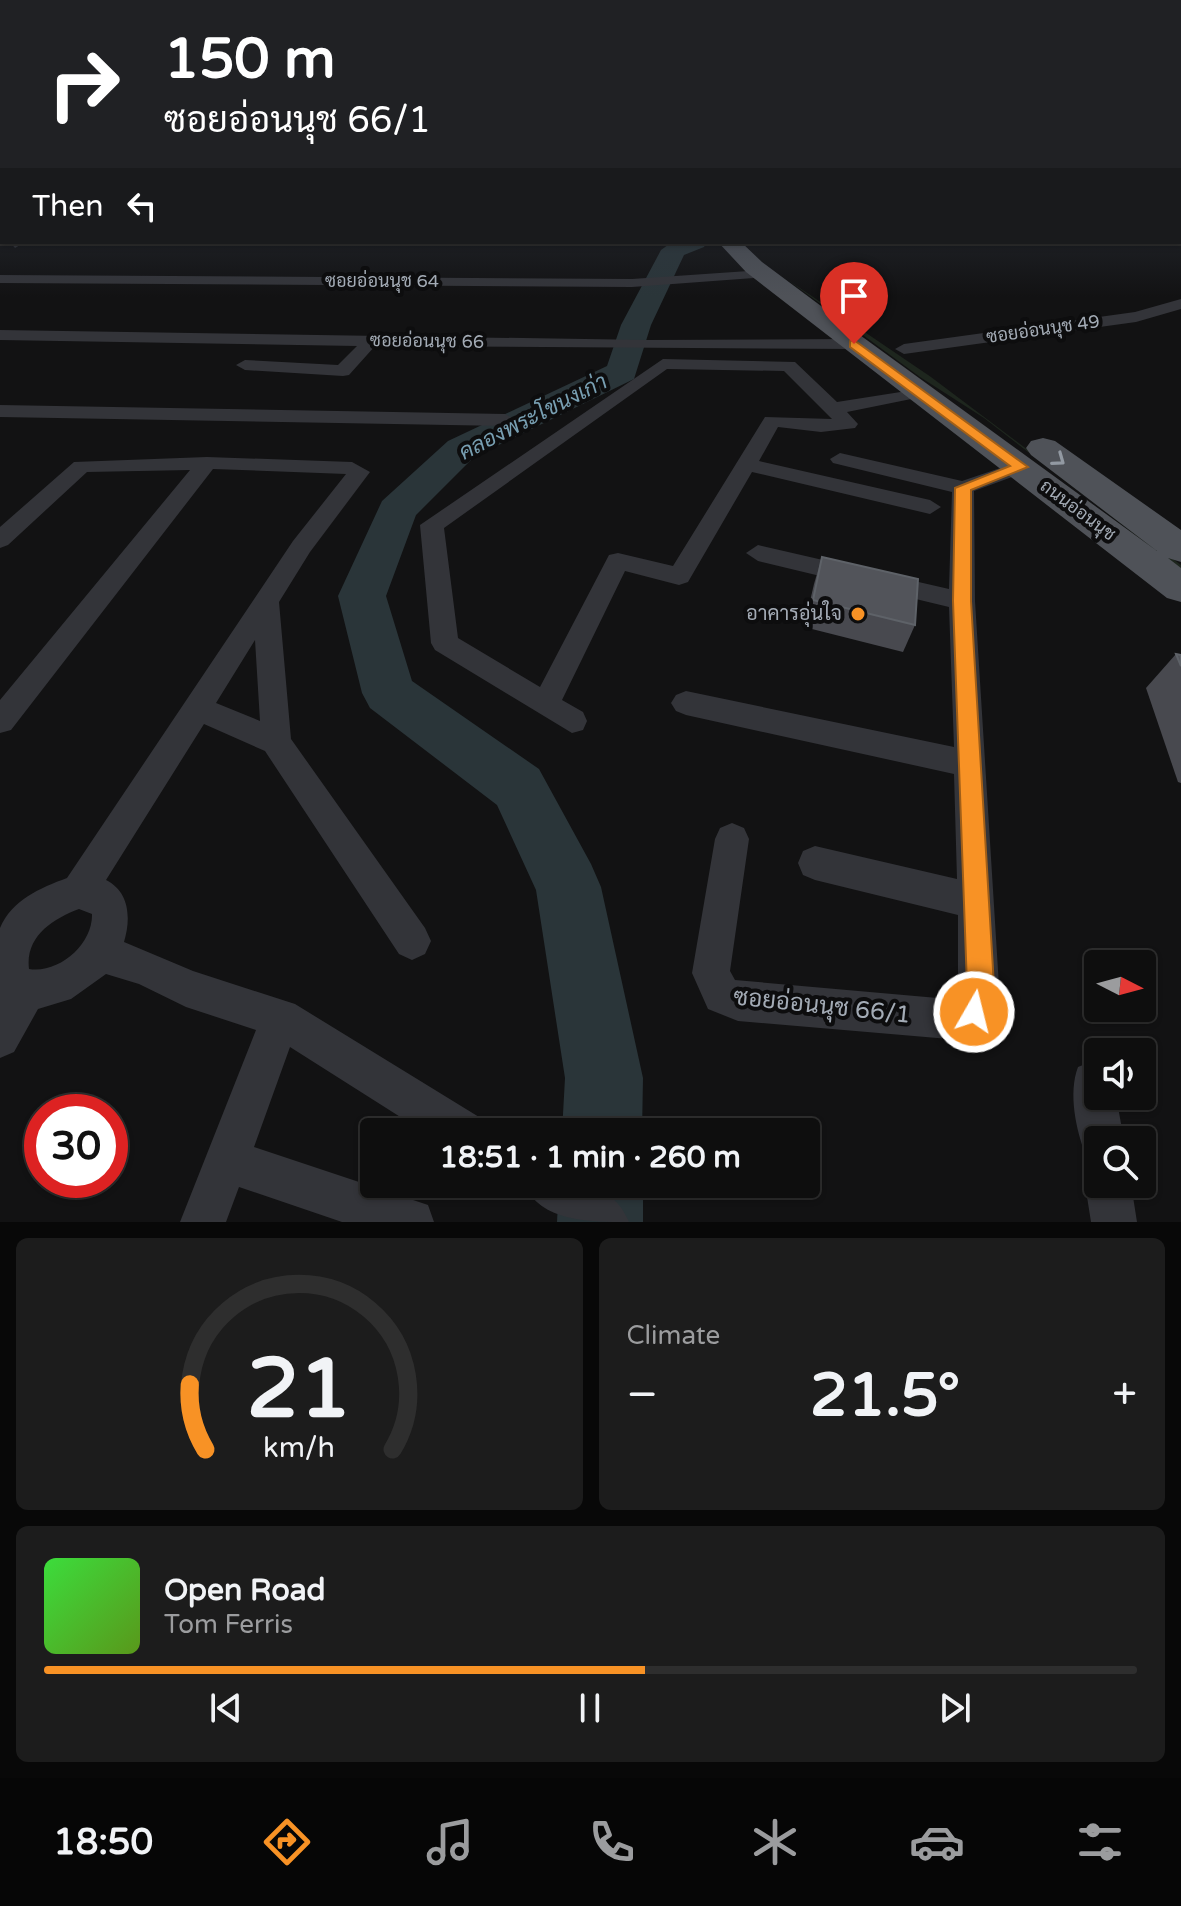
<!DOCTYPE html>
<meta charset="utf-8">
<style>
body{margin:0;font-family:"Varela Round",Sarabun,sans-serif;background:#1c1c1c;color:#f1f3f6;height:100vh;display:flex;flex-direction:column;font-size:30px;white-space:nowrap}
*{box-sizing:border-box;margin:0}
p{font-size:26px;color:#9b9c9e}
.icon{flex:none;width:44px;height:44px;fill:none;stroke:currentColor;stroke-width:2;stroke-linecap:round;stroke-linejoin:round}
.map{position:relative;height:1222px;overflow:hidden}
.details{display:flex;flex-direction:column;gap:16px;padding:16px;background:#080808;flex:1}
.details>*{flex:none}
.banner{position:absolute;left:0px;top:0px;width:1182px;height:244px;box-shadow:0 2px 6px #0004,0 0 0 2px #2e2e2e;background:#202124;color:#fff;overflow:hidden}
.needle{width:52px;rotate:96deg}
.tools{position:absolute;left:1084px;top:950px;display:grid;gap:16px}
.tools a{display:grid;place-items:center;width:72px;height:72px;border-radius:8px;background:#0e0e0e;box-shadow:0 2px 6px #0004,0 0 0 2px #2e2e2e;font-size:40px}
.speed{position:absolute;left:24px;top:1094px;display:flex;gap:16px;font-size:40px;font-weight:700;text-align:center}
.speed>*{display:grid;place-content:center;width:104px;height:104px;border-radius:50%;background:#0e0e0e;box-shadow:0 2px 6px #0004,0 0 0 2px #2e2e2e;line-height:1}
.speed .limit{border:12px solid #d22;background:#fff;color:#111}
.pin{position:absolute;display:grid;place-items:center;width:68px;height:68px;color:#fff;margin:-82px -34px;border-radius:50% 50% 50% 0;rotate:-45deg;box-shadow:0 0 8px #0007}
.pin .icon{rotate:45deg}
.me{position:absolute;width:88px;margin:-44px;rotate:8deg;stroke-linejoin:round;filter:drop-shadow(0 0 6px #0008)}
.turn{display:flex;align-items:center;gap:28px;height:168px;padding:0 32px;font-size:36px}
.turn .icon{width:104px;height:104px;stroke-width:2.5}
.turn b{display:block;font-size:56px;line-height:68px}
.then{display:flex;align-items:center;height:76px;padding:0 32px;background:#0003;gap:16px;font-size:30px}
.big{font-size:60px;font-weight:800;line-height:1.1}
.details .card{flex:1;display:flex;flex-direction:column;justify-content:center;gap:12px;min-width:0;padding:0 28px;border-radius:12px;background:#1c1c1c}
.details .dial{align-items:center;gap:0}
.dial svg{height:208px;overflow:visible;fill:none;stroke:#2e2e2e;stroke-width:7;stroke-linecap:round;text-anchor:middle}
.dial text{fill:#f1f3f6;stroke:none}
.song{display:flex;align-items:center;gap:24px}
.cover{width:96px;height:96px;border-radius:12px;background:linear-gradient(135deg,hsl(120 70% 55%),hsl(90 70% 35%))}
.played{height:8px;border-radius:4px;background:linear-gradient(90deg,#f89225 55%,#2e2e2e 55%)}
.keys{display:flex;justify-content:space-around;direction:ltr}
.heat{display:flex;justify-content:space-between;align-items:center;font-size:44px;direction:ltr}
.details .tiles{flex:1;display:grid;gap:16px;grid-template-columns:1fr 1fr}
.card:last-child{grid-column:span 2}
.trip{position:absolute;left:360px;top:1118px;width:460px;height:80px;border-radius:8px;background:#0e0e0e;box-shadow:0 2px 6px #0004,0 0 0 2px #2e2e2e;font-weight:800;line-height:80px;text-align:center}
.tab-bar{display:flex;height:128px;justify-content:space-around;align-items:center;background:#060606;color:#9b9c9e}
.tab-bar .icon{width:56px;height:56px}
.tab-bar .current{color:#f89225}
.tab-bar b{font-size:36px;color:#f1f3f6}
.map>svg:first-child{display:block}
.green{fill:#1e261e}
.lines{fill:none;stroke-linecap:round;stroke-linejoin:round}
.river{fill:#2a3539;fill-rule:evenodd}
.minor{fill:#333439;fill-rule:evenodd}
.primary{fill:#4f5258;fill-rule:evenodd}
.wall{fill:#48494f}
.building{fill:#52545a;stroke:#5e6268;stroke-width:2}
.oneway{stroke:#9299a2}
.route{fill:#f89225;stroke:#a15f18;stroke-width:2}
.poi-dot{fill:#f89225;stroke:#0d0d0e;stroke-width:3}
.labels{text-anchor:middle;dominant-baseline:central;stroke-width:8;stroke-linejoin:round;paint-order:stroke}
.far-street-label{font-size:18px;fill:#a3abb5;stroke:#0d0d0e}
.poi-label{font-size:20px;fill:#a3abb5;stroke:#0d0d0e;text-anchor:end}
.water-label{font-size:22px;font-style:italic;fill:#789fb2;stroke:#0d0d0e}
.near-street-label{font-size:24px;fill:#a3abb5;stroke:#0d0d0e}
</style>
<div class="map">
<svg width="1181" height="1222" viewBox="0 0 1181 1222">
<rect width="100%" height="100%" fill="#121213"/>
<path class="green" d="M788,280L931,377L1181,565V570L984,418L920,377Z"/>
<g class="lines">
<g class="river">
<path d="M672,242H707L704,247L684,255L651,325L634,379L474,457L416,515L386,596L412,681L539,769L591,864L601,887L643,1078L642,1132H562L565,1078L536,890L497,805L370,708L362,693L338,596L382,501L448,441L607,366L621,325L661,250Z"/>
<path d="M559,1184H643V1222H557Z"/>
</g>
<g class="minor">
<rect x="1180" y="165" width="1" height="7"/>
<path d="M0,186H2L0,194Z"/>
<rect x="1180" y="199" width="1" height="8"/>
<rect x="0" y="226" width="2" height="8"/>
<path d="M10,242H25L15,248Z"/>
<path d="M763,270L768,271V277L632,287L0,283V275L632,279Z"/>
<path d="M1181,299V309L1136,322L904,354L895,349L904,344L1135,312Z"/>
<path d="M0,330L647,340L854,339L862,344L854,349L375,346L349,375L343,376L245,370L236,365L245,360L338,365L357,346L0,340Z"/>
<path d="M663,359L795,362L837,402L926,388V396L847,412L858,424L855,428L821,432L778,427L759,461L930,500L941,507L930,514L752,472L688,582L679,585L625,571L562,700L583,712L587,721L583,730L572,733L435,650L431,643L420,525ZM667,369L784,371L832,419L765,417L673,566L618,553L609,555L540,687L458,638L444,528Z"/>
<path d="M0,405L505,414L515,420L505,426L0,417Z"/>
<path d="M840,453L962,481L1021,461L1032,467L1028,471L974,491L975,601L999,986L988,1026L949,1039L738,1021L708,1009L692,973L715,839L720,828L732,823L744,828L749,839L730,971L735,980L949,999L958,997V915L815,880L803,875L798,863L803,851L815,846L957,879L954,774L686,715L676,711L671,703L676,695L686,691L954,747L949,607L758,561L746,553L758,545L949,589L952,492L833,463L830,459Z"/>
<path d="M207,457L352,462L370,472L310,552L279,602L291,739L425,928L431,941L425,954L412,960L399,954L265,751L204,724L106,880C130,892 131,919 124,942L193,971L295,1004L479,1117L486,1132H424L290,1047L254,1147L428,1205L434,1222H342L239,1187L226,1222H180L256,1030L186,1007L139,984L106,974L71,999L38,1009L14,1052L0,1058V928C12,900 40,888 67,878L293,541L346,474L213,469L11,730L0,733V700L190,470L87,472L8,545L0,548V527L74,462ZM255,640L260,721L216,703ZM79,909L92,914C93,944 59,974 29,969C25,937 52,919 79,909Z"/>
<path d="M1093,1061L1098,1063V1096H1116L1124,1140H1098V1160L1086,1156C1076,1130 1068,1093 1078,1067Z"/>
<path d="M1098,1165V1184H1131L1137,1222H1091L1085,1184L1092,1168Z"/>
<path d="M523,1184C565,1184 610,1176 629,1222C588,1222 542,1222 523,1184Z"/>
</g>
<g class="primary">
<rect x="0" y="143" width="2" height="10"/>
<path d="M718,242H741L762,262L864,338L1157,551L1031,455L1026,448L1031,441L1043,438L1055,441L1181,530V562L1168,558L1181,568V602L1167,598L746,272Z"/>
</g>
</g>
<g class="wall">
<path d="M822,557L915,625L903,652L804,627L814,584Z"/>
<path d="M1176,654L1181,655V783L1178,782L1146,688Z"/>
</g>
<g class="building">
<path d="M822,557L918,579L915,625L813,600Z"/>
<path d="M1176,654L1181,655V666Z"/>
</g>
<defs><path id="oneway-chevron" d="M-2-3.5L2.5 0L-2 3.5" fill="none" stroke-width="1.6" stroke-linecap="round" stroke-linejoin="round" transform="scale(2)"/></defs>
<use class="oneway" href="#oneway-chevron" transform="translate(1059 460) rotate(36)"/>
<linearGradient id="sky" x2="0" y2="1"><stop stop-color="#0a0a0a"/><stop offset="0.42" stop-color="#333944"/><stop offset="1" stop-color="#333944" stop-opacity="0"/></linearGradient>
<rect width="1181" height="297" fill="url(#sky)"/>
<path class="route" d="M854,340L1028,467L971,490V601L994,986L984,1022L974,1026L964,1022L960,1012L967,986L953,601L955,488L1010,466L850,347V341Z"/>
<circle class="poi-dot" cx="858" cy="614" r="8"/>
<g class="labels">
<g class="far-street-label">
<text x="382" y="281">ซอยอ่อนนุช 64</text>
<text transform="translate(1043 329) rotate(-8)">ซอยอ่อนนุช 49</text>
<text transform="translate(427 341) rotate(1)">ซอยอ่อนนุช 66</text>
<text transform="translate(1078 510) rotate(37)">ถนนอ่อนนุช</text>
</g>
<g class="poi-label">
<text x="842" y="614">อาคารอุ่นใจ</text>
</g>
<g class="water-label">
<text transform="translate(533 417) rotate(-27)">คลองพระโขนงเก่า</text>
</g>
<g class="near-street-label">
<text transform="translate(822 1006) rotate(6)">ซอยอ่อนนุช 66/1</text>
</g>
</g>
</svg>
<div class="tools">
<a><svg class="needle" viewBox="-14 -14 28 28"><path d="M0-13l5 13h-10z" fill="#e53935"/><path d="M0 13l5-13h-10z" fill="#9b9c9e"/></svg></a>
<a><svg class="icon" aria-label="sound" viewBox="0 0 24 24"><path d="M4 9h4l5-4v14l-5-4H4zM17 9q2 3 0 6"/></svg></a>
<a><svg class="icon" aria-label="search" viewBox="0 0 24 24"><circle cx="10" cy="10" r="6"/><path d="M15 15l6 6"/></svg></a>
</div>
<div class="speed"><div class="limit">30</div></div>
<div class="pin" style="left:854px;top:344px;background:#d93025"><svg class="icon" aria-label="arrive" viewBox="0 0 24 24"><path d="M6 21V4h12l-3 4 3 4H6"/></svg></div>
<svg class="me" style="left:974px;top:1012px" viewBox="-20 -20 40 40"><circle r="17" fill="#f89225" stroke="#fff" stroke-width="3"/><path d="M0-11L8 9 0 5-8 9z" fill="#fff"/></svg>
<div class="trip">18:51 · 1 min · 260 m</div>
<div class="banner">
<div class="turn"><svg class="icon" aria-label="right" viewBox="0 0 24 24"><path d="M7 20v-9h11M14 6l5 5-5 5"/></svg><div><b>150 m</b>ซอยอ่อนนุช 66/1</div></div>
<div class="then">Then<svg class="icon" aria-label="left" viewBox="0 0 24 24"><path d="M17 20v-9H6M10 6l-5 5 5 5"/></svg></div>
</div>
</div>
<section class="details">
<div class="tiles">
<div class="card dial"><svg viewBox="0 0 100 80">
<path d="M14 69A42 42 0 1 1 86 69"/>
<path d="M14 69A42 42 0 0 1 8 44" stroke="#f89225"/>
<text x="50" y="56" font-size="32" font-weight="700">21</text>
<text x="50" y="72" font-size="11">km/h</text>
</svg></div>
<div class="card"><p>Climate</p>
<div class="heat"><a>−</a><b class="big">21.5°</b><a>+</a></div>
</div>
<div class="card">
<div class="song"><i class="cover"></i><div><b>Open Road</b><p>Tom Ferris</p></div></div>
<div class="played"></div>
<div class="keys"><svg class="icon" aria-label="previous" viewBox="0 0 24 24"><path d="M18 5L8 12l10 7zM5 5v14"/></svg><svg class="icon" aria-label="pause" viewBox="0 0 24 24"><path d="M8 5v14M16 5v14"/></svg><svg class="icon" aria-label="next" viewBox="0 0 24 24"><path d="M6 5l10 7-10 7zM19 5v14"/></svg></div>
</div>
</div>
</section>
<nav class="tab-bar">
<b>18:50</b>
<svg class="icon current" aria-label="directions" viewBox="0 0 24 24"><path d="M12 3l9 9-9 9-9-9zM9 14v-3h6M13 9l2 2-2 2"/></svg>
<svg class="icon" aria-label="music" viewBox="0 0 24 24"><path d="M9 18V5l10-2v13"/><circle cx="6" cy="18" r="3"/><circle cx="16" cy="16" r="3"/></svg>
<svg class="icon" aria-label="phone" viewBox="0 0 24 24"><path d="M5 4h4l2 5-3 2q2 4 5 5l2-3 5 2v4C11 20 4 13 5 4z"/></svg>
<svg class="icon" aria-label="climate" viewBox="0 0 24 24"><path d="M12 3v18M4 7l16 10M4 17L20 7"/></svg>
<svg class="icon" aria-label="car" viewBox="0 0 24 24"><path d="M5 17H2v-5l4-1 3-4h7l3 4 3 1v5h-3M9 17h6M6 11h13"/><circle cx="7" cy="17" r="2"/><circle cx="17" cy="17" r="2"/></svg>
<svg class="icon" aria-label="filters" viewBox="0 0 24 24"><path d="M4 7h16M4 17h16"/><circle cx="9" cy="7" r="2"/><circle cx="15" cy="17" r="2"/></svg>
</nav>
